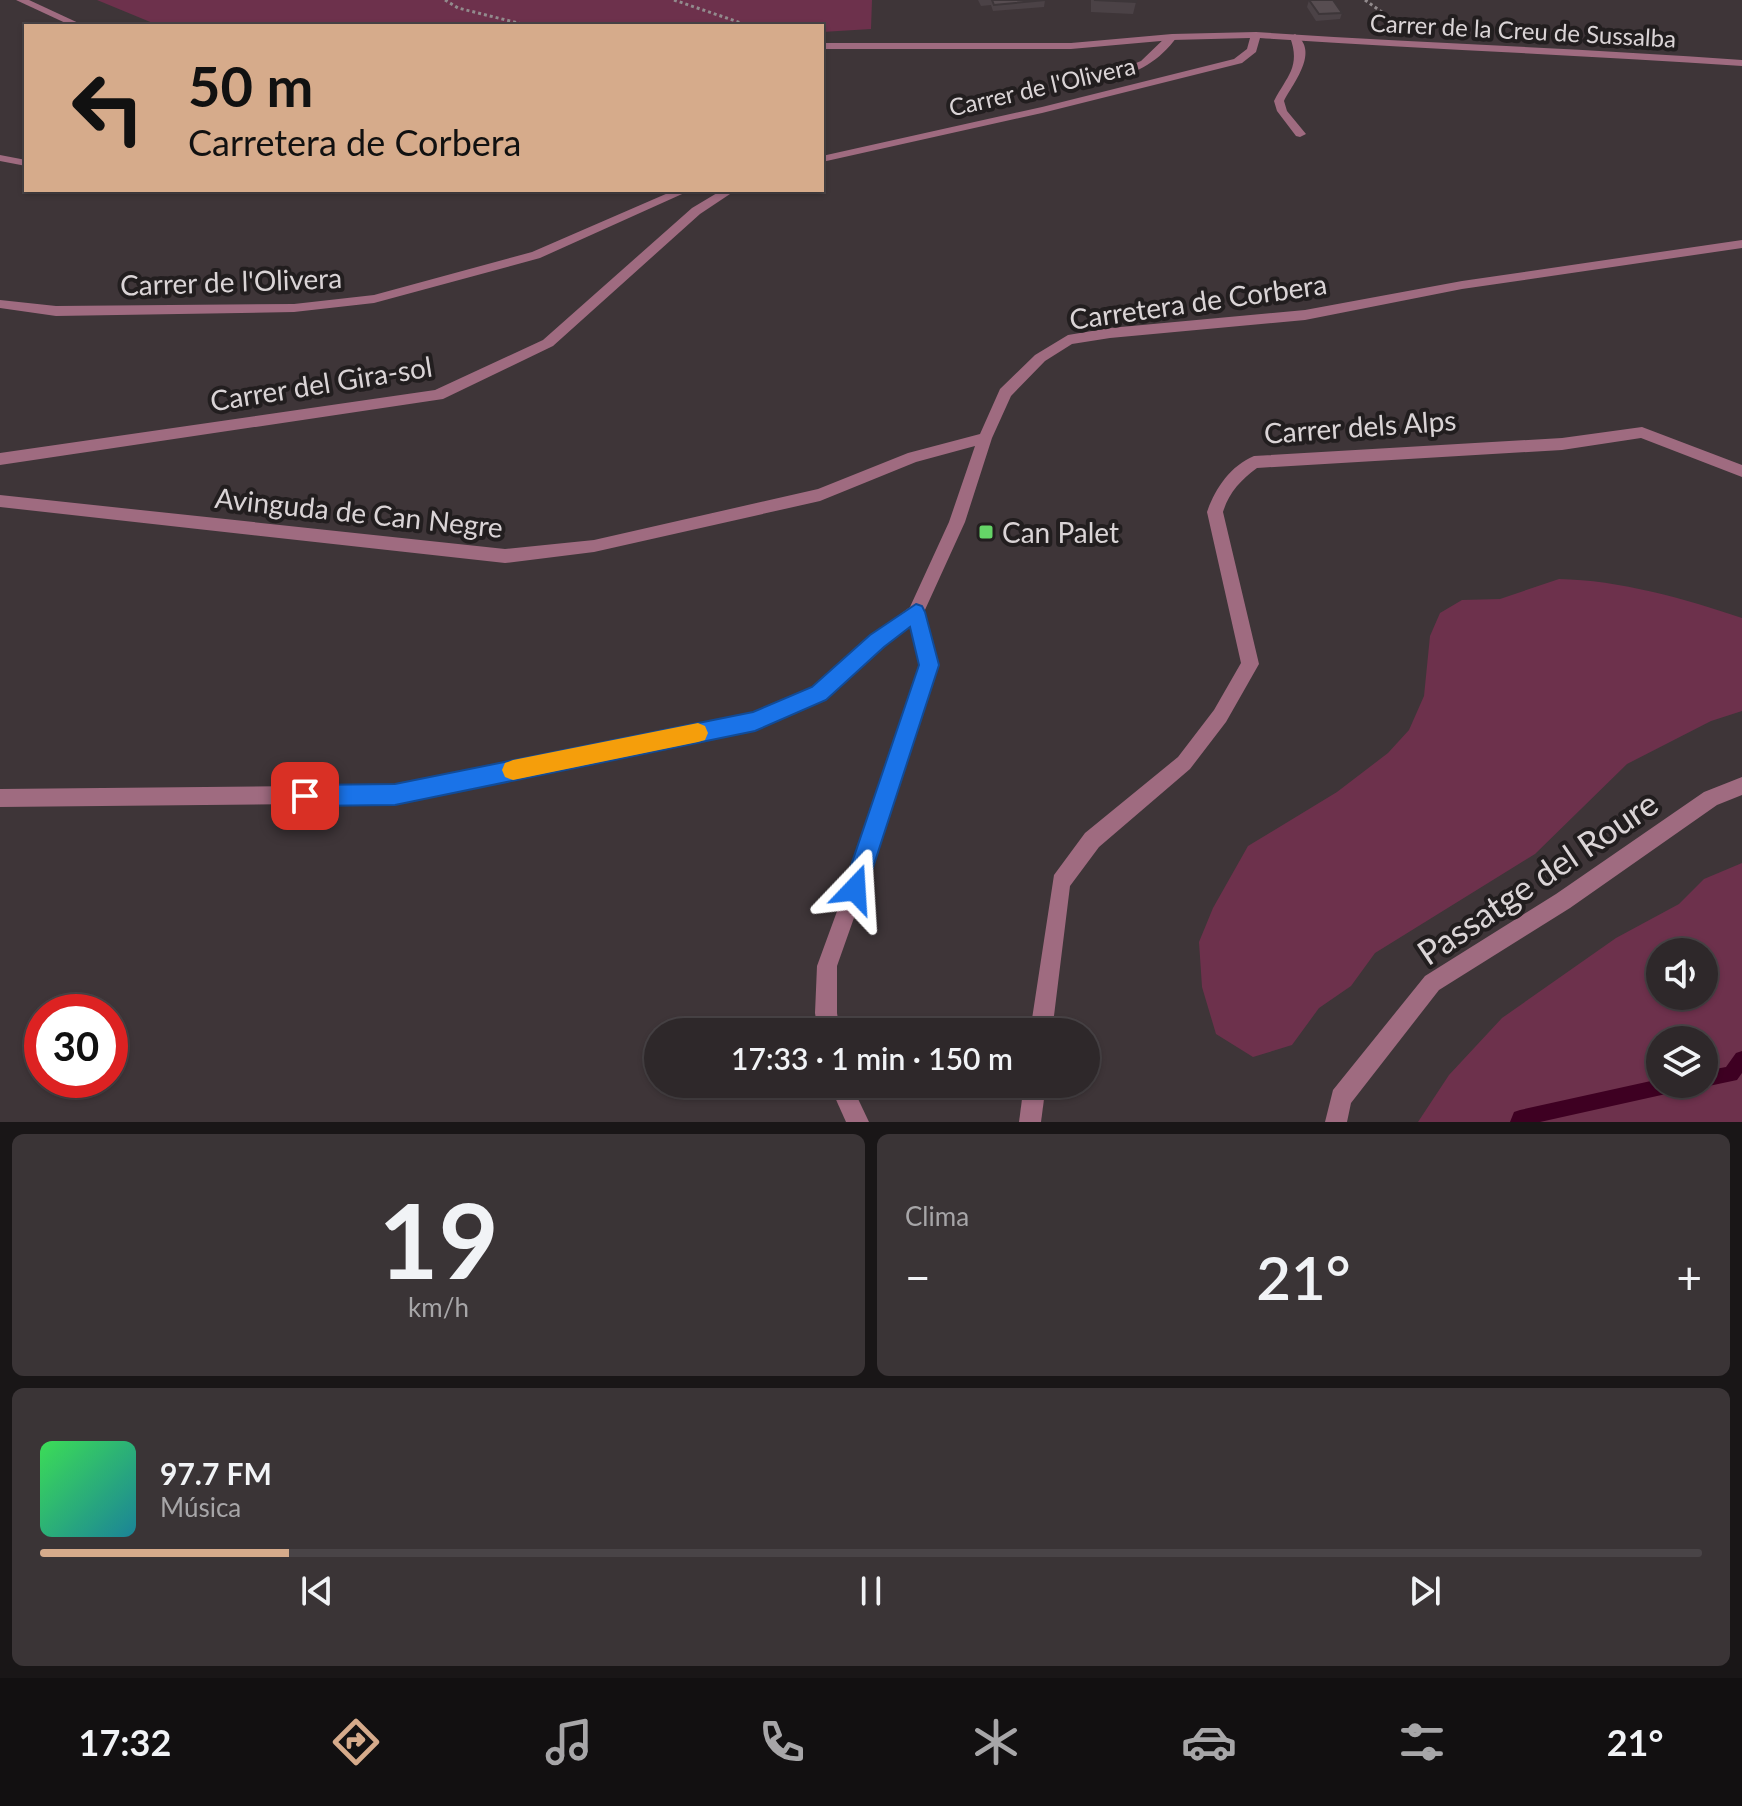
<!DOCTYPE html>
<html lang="es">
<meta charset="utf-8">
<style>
body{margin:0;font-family:Lato,sans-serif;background:#3a3436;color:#f1f3f6;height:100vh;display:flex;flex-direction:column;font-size:30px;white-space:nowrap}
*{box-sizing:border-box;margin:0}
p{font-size:26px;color:#a7a6a8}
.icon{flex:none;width:44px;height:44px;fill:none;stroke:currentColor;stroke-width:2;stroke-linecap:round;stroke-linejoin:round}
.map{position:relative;height:1122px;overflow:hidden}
.details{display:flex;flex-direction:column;gap:12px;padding:12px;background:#191617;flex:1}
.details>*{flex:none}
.hud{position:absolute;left:24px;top:24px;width:800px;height:168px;border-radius:0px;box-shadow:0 2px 6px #0004,0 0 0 2px #494447;background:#d6ab8b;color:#111;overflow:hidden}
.buttons{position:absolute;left:1646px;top:938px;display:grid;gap:16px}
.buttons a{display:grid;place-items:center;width:72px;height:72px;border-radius:50%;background:#2e282a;box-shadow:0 2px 6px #0004,0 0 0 2px #494447;font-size:40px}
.speed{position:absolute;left:24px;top:994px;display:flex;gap:16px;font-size:40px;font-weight:700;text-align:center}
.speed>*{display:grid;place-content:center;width:104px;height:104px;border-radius:50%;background:#2e282a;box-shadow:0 2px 6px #0004,0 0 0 2px #494447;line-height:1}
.speed .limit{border:12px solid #d22;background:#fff;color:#111}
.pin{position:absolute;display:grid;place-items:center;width:68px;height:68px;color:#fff;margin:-34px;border-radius:16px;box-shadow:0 4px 12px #0006}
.me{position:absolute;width:88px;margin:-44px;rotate:20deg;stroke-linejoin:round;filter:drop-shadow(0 0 6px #0008)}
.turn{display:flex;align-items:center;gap:28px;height:168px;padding:0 32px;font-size:36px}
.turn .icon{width:104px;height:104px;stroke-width:2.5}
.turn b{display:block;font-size:56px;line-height:68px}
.big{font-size:60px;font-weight:600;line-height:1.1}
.details .widget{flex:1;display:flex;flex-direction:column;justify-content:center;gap:12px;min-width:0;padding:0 28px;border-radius:12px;background:#3a3436}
.details .dial{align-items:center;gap:0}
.dial b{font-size:104px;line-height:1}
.song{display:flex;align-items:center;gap:24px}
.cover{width:96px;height:96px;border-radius:12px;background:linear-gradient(135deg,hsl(130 70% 55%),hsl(190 70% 35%))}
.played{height:8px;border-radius:4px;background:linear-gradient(90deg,#d6ab8b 15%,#494447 15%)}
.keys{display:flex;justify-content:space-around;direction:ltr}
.heat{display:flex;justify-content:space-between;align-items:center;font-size:44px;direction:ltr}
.details .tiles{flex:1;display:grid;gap:12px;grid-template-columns:1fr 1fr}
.widget:last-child{grid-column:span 2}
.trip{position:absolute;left:644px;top:1018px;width:456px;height:80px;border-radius:40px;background:#2e282a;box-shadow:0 2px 6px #0004,0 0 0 2px #494447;font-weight:600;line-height:80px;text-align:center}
.menu{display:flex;height:128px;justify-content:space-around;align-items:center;background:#121011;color:#a7a6a8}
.menu .icon{width:56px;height:56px}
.menu .selected{color:#d6ab8b}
.menu b{font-size:36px;color:#f1f3f6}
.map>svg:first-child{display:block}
.green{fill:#6d314c;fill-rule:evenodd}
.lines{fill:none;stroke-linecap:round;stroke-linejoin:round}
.stream{fill:#3e0022;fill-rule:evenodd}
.path{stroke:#928b8d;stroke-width:3;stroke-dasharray:3 3;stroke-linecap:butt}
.lane{fill:#9f6b80;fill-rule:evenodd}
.street{fill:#9f6b80;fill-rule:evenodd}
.wall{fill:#4b4246}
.building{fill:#574d51;stroke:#3d3639;stroke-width:2}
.route{fill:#1a73e8;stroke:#114b97;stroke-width:2}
.slow{fill:#f59e0b}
.poi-dot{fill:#65d467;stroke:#221e1f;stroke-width:3}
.labels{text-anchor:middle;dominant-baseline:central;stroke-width:8;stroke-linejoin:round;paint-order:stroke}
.far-street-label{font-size:24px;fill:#dad4d6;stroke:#221e1f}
.street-label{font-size:28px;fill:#dad4d6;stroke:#221e1f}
.poi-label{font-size:28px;fill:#dad4d6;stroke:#221e1f;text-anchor:start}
.near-street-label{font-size:34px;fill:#dad4d6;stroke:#221e1f}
</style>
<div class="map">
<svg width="1742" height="1122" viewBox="0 0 1742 1122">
<rect width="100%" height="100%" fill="#3e3538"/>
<g class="green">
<path d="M97,0H872L871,29L822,32V26H160Z"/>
<path d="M1559,579C1619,580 1686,599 1742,618V711L1711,721L1627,764L1535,854L1375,953L1351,986L1319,1008L1292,1045L1253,1057L1216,1034L1202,987L1199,942L1213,908L1248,846L1337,792L1388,753L1409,730L1424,696L1430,636L1440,613L1462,600L1500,599Z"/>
<path d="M1742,863V1122H1418L1449,1075L1502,1018L1616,938L1679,904L1704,879ZM1660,952H1704V996H1660ZM1660,1040H1704V1084H1660Z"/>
</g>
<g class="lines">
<g class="stream">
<path d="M1742,1051V1073L1737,1080L1704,1087L1698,1085L1704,1084V1071L1726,1067L1736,1053Z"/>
<path d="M1660,1079V1084H1683L1681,1090L1675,1092L1540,1122H1510L1514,1112L1520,1110Z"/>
</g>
<g class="path">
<path d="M445,0L458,8L530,26"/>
<path d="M674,0L750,26"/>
<path d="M1365,0L1390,18"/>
</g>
<g class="lane">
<path d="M1295,34C1320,51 1294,82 1284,101L1287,111L1306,134L1300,137L1296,136L1277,111L1274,101C1287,76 1301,67 1290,37Z"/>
<path d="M1168,35L1177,37C1159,61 1139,73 1109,79L1104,76L1141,61Z"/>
</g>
<g class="street">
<path d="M16,0H29L85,26H72Z"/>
<path d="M1256,32C1418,43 1580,48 1742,60V66C1581,55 1421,49 1260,38L1256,52L1242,63L1042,113L822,162V156L1042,107L1234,59L1247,49L1250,38L1172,40L1071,49H822V43H1071L1172,34Z"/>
<path d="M0,155L26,160V166L0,161Z"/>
<path d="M675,190H691L540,258L374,303L294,312L56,316L0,308V300L56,306L294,304L374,295L532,252Z"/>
<path d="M722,190H736L700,214L553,346L443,399L0,465V453L435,390L543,340L692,208Z"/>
<path d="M1742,240V248L1462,289L1305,320L1110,338L1072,344L1045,361L1011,396L992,438L965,522L924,612L938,665L891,813L837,966V1013L840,1032H818L815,1013L817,966L873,813L920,665L911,625L883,646L825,699L755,729L395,803L0,807V789L395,785L754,713L813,687L871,636L910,607L949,522L975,446L916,462L820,501L594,552L505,563L0,507V495L505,549L594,540L818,489L908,453L980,434L1000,389L1035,355L1068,335L1110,328L1305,310L1462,281Z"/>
<path d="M1642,427L1742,465V477L1641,438L1562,450L1257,468C1241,480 1229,492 1223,512L1259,664L1226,722L1190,769L1099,847L1070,886L1052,1032H1030L1054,875L1085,833L1178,757L1214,710L1241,663L1207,512C1215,489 1230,466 1254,456L1562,438Z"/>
<path d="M1742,777V795L1717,805L1570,908L1439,990L1351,1103L1347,1122H1325L1333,1090L1425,976L1556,894L1704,792Z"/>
<path d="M829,1084H851L869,1122H846Z"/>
<path d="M1024,1084H1046L1041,1122H1019Z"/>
</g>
</g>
<g class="wall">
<path d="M978,0H1045L1044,7L993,11L991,5L981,6Z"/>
<path d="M1091,0H1136V2L1133,14L1091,12Z"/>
<path d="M1309,0L1342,13L1340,19L1316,21L1307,7Z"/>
</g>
<g class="building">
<path d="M992,0H1045L994,5Z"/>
<path d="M1094,0H1136V2Z"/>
<path d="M1309,0H1333L1342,13L1319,14Z"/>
</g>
<path class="route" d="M916,604L922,606L925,612L939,665L866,889L863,897L855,900L847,897L843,889L919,665L910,627L884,647L826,700L755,731L395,805L305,806L297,803L294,796L297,788L305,785L395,784L753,712L812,687L870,635Z"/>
<path class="slow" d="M698,723L705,726L708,733L705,740L698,742L513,780L505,777L502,770L505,763L513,760Z"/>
<rect class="poi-dot" x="978" y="524" width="16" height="16" rx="4"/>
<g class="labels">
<g class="far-street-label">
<text transform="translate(1523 30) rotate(3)">Carrer de la Creu de Sussalba</text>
<text transform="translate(1042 86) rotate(-13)">Carrer de l'Olivera</text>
</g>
<g class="street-label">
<text transform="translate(231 281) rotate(-2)">Carrer de l'Olivera</text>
<text transform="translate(1198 301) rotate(-8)">Carretera de Corbera</text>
<text transform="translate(321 383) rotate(-9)">Carrer del Gira-sol</text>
<text transform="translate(1360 426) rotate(-4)">Carrer dels Alps</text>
<text transform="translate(359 512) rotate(6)">Avinguda de Can Negre</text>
</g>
<g class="poi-label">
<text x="1002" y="532">Can Palet</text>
</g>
<g class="near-street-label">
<text transform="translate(1537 877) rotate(-34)">Passatge del Roure</text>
</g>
</g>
</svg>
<div class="buttons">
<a><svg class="icon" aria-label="sound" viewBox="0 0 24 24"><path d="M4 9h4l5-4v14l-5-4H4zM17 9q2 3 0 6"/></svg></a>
<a><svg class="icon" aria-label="layers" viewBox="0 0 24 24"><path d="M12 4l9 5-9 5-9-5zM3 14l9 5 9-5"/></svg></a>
</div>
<div class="speed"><div class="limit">30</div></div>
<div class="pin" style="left:305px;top:796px;background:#d93025"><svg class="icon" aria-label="arrive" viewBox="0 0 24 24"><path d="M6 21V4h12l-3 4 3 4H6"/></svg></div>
<svg class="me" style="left:855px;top:889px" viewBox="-20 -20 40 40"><path d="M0-17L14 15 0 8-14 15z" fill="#1a73e8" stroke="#fff" stroke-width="4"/></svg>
<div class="trip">17:33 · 1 min · 150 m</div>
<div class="hud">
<div class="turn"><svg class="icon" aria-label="left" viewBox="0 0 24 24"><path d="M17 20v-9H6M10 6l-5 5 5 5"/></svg><div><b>50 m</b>Carretera de Corbera</div></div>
</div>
</div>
<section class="details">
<div class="tiles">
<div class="widget dial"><b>19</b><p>km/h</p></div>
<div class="widget"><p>Clima</p>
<div class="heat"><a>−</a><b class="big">21°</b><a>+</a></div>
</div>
<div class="widget">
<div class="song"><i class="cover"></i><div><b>97.7 FM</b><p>Música</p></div></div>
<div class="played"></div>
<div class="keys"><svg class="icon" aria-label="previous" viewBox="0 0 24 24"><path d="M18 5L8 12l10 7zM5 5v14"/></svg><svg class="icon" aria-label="pause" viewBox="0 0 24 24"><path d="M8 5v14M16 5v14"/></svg><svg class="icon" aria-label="next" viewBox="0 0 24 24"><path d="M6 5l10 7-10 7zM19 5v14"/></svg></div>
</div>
</div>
</section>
<nav class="menu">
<b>17:32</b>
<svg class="icon selected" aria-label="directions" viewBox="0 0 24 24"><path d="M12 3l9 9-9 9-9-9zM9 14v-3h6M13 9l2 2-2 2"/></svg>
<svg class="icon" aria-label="music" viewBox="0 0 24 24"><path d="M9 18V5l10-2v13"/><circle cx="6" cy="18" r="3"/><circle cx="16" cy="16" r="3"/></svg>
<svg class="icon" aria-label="phone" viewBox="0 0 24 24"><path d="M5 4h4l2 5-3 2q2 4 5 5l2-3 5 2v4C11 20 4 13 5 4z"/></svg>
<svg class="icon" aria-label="climate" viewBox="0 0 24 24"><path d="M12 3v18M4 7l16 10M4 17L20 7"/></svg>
<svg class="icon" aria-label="car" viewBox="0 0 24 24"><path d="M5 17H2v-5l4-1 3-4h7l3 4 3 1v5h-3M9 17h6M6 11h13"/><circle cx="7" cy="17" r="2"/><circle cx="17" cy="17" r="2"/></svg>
<svg class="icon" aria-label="filters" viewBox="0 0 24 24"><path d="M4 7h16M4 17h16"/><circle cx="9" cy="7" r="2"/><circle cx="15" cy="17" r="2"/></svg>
<b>21°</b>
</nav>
